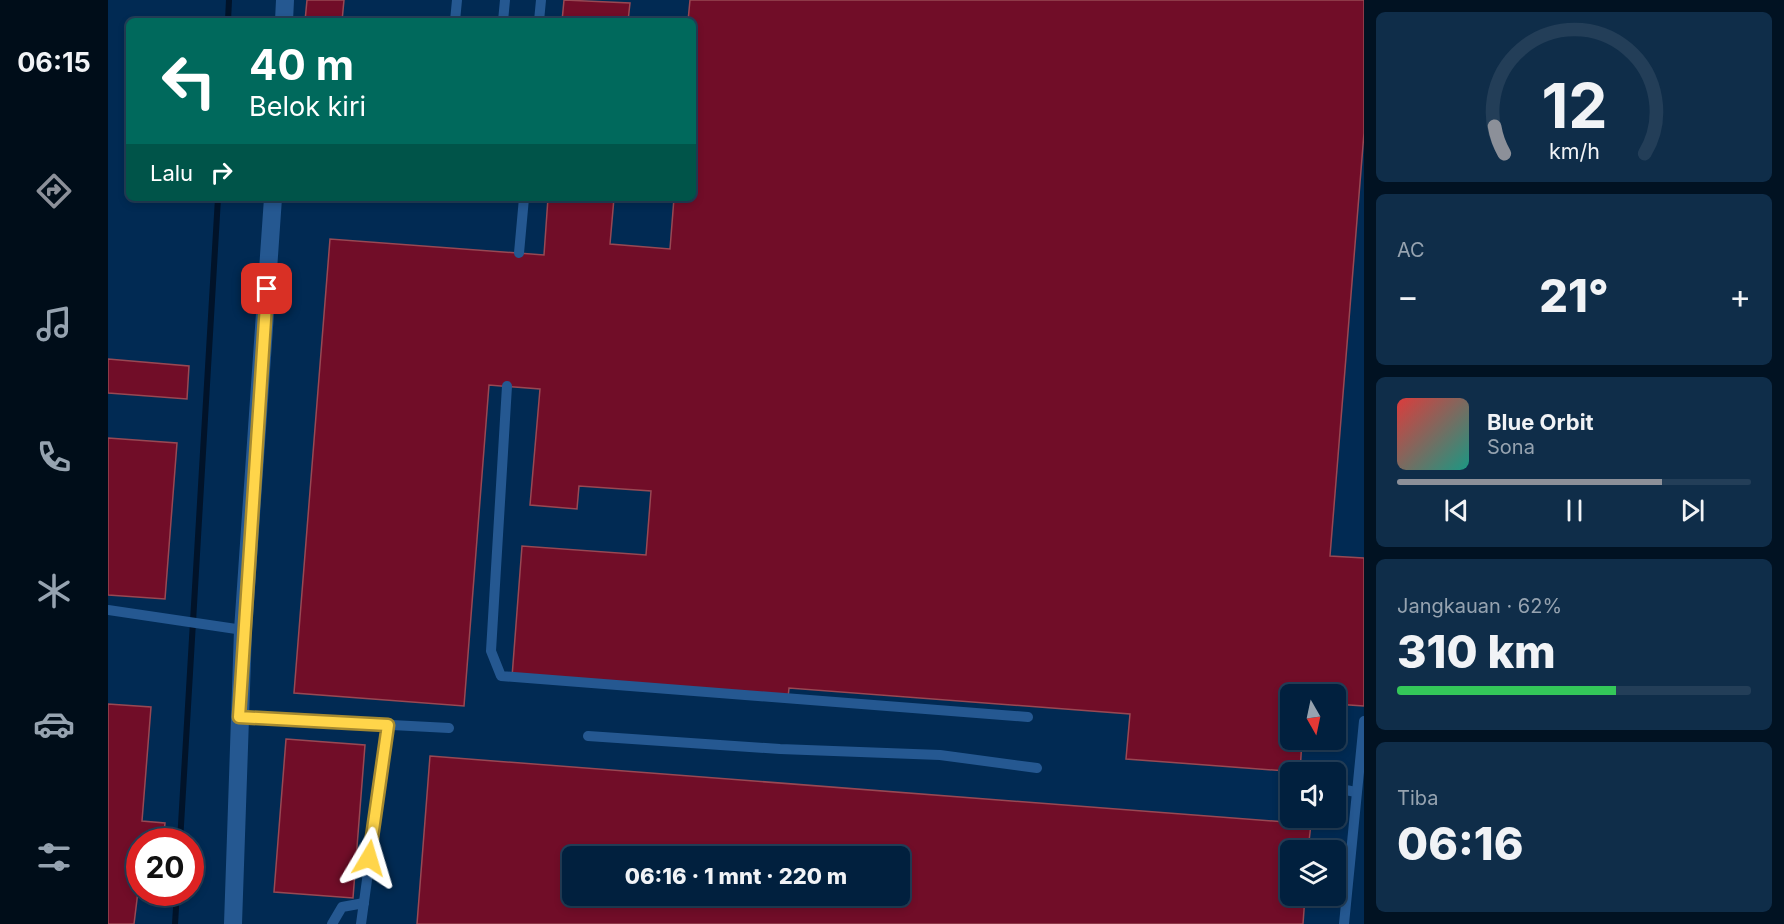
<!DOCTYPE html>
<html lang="id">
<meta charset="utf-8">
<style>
body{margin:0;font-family:Inter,sans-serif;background:#0f2d49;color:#f1f3f6;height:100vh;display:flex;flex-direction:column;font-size:22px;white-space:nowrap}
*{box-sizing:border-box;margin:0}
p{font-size:20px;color:#96a3b0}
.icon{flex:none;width:33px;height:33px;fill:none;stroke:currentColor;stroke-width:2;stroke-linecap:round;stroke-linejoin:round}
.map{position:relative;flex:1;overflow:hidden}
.drawer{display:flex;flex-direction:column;gap:12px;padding:12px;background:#011222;width:420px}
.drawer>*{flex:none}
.top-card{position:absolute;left:18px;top:18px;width:570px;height:183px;border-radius:9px;box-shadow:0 3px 9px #0003,0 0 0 2px #233e58;background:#00695c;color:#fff;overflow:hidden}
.needle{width:39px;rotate:171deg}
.controls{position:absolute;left:1172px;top:684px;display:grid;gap:12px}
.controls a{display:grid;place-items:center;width:66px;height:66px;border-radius:9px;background:#01203e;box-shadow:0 3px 9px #0003,0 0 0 2px #233e58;font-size:30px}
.speed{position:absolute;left:18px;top:828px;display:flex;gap:12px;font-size:30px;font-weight:700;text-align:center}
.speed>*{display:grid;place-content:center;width:78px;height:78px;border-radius:50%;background:#01203e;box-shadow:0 3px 9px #0003,0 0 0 2px #233e58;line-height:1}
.speed .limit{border:9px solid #d22;background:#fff;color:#111}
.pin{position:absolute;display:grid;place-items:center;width:51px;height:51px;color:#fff;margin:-26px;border-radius:12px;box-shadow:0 3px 9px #0006}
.me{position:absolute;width:66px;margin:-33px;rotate:7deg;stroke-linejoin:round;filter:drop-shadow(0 0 4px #0008)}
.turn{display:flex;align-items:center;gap:21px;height:126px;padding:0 24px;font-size:27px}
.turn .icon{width:78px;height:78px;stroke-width:2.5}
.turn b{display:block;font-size:42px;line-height:51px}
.then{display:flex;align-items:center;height:57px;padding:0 24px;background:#0003;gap:12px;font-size:22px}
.big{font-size:45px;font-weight:800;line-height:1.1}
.drawer .widget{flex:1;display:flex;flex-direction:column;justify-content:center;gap:9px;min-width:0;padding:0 21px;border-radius:9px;background:#0f2d49}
.drawer .dial{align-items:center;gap:0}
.dial svg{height:156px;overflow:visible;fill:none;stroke:#233e58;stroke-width:7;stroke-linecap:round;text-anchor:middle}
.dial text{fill:#f1f3f6;stroke:none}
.song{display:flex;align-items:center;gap:18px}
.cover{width:72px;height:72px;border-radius:9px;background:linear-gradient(135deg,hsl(0 70% 55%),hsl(170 70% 35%))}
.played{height:6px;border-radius:3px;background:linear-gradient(90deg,#8c9099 75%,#233e58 75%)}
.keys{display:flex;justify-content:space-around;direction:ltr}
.heat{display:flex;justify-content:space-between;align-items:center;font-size:33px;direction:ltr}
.charge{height:9px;border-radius:4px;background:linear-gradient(90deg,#34c759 62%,#233e58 0)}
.trip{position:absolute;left:454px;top:846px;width:348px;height:60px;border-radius:9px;background:#01203e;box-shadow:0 3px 9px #0003,0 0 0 2px #233e58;font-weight:800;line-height:60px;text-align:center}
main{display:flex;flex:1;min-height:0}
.tab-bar{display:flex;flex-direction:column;width:108px;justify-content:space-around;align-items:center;background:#000d19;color:#96a3b0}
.tab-bar .icon{width:42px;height:42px}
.tab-bar .current{color:#8c9099}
.tab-bar b{font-size:27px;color:#f1f3f6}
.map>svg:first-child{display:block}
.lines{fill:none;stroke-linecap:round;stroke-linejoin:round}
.stream{stroke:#011329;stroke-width:6}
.building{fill:#710d28;stroke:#984853;stroke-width:1.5;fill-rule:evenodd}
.lane{stroke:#255891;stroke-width:10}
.street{stroke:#255891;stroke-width:18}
.route-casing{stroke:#a68a30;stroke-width:15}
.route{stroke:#ffd54a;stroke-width:10}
</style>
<main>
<nav class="tab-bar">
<b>06:15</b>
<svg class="icon current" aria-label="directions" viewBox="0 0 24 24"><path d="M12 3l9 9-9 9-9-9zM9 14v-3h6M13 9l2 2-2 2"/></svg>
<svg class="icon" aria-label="music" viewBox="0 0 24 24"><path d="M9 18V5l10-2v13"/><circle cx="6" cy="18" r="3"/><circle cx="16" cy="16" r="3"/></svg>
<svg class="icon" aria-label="phone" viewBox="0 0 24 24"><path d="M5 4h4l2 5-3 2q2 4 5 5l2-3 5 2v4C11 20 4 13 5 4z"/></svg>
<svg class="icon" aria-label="climate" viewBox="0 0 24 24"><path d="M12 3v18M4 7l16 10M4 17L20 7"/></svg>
<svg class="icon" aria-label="car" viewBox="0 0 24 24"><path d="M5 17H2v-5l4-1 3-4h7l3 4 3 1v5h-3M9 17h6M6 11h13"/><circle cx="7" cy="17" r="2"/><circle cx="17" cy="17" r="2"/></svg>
<svg class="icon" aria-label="filters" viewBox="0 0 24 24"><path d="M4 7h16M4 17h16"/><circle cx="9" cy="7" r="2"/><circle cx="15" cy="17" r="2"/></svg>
</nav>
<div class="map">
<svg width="1256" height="924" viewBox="0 0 1256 924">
<rect width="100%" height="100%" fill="#012a53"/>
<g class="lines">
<g class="stream">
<path d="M120,21L121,0"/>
<path d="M72,842L110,198"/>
<path d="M67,924L69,892"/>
</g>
</g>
<g class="building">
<path d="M199,0H236L234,21H197Z"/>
<path d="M456,0L522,3L520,21H454Z"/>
<path d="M582,0H1256V133L1222,556L1256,558V706L1227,704V694H1182V740H1194L1192,772L1018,759L1022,714L681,688L680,698L404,677L414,546L538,555L543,491L471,486L469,509L422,505L432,389L381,385L356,706L186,693L222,239L436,255L440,198H506L502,244L562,249L566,198H585V21H580Z"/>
<path d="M0,359L81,366L79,399L0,393Z"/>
<path d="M0,438L69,443L57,599L0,595Z"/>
<path d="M0,704L43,707L34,821L57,823L55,842H32V875L26,924H0Z"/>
<path d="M178,739L257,745L245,898L166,892Z"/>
<path d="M322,756L1203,824L1200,850H1182V896H1197L1195,924H309ZM465,856H792V896H465Z"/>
</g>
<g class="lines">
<g class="lane">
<path d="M347,21L349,0"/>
<path d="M395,21L397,0"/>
<path d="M431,21L433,0"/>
<path d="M411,253L416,198"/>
<path d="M399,386L383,651L393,676L920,717"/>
<path d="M0,610L135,630"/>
<path d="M131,717L341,728"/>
<path d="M480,736L672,749L832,755L929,768"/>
<path d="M1227,788L1248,792"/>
<path d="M224,924L234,907L256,903"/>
<path d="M253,924L280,725"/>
<path d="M1236,924L1256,721"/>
</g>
<g class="street">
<path d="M176,21L177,0"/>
<path d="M125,924L135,630L165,198"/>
</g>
</g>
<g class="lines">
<defs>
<path id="route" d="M159,289L131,717L280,725L261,858"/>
</defs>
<use href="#route" class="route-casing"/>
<use href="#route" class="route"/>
</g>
</svg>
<div class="controls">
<a><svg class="needle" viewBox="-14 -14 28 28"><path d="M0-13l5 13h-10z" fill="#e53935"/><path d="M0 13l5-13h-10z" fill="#96a3b0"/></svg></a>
<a><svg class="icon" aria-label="sound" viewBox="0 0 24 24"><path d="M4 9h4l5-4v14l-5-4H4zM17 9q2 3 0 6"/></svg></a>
<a><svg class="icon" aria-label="layers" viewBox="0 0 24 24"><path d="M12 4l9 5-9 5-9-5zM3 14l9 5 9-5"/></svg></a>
</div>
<div class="speed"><div class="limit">20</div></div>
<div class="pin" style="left:159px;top:289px;background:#d93025"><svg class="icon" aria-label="arrive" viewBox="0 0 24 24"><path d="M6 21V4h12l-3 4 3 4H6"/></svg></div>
<svg class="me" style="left:261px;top:858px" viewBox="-20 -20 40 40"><path d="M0-17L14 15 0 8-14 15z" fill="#ffd54a" stroke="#fff" stroke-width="4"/></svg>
<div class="trip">06:16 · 1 mnt · 220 m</div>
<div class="top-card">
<div class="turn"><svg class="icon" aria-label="left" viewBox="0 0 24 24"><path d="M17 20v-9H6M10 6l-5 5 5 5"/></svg><div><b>40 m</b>Belok kiri</div></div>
<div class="then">Lalu<svg class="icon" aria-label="right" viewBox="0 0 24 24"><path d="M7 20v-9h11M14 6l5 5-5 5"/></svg></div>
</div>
</div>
<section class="drawer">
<div class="widget dial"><svg viewBox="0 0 100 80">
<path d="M14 69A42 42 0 1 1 86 69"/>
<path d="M14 69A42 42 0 0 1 9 55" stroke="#8c9099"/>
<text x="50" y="56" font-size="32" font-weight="700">12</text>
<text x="50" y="72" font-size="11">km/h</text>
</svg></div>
<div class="widget"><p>AC</p>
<div class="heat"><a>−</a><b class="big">21°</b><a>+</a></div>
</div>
<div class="widget">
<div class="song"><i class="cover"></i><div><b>Blue Orbit</b><p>Sona</p></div></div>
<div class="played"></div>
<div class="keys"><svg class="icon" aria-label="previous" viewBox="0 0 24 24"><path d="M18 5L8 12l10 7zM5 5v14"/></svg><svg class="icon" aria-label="pause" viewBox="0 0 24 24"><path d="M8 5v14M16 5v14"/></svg><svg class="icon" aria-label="next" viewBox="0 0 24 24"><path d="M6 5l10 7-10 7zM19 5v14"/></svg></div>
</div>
<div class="widget"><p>Jangkauan · 62%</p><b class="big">310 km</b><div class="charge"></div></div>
<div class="widget"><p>Tiba</p><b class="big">06:16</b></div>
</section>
</main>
